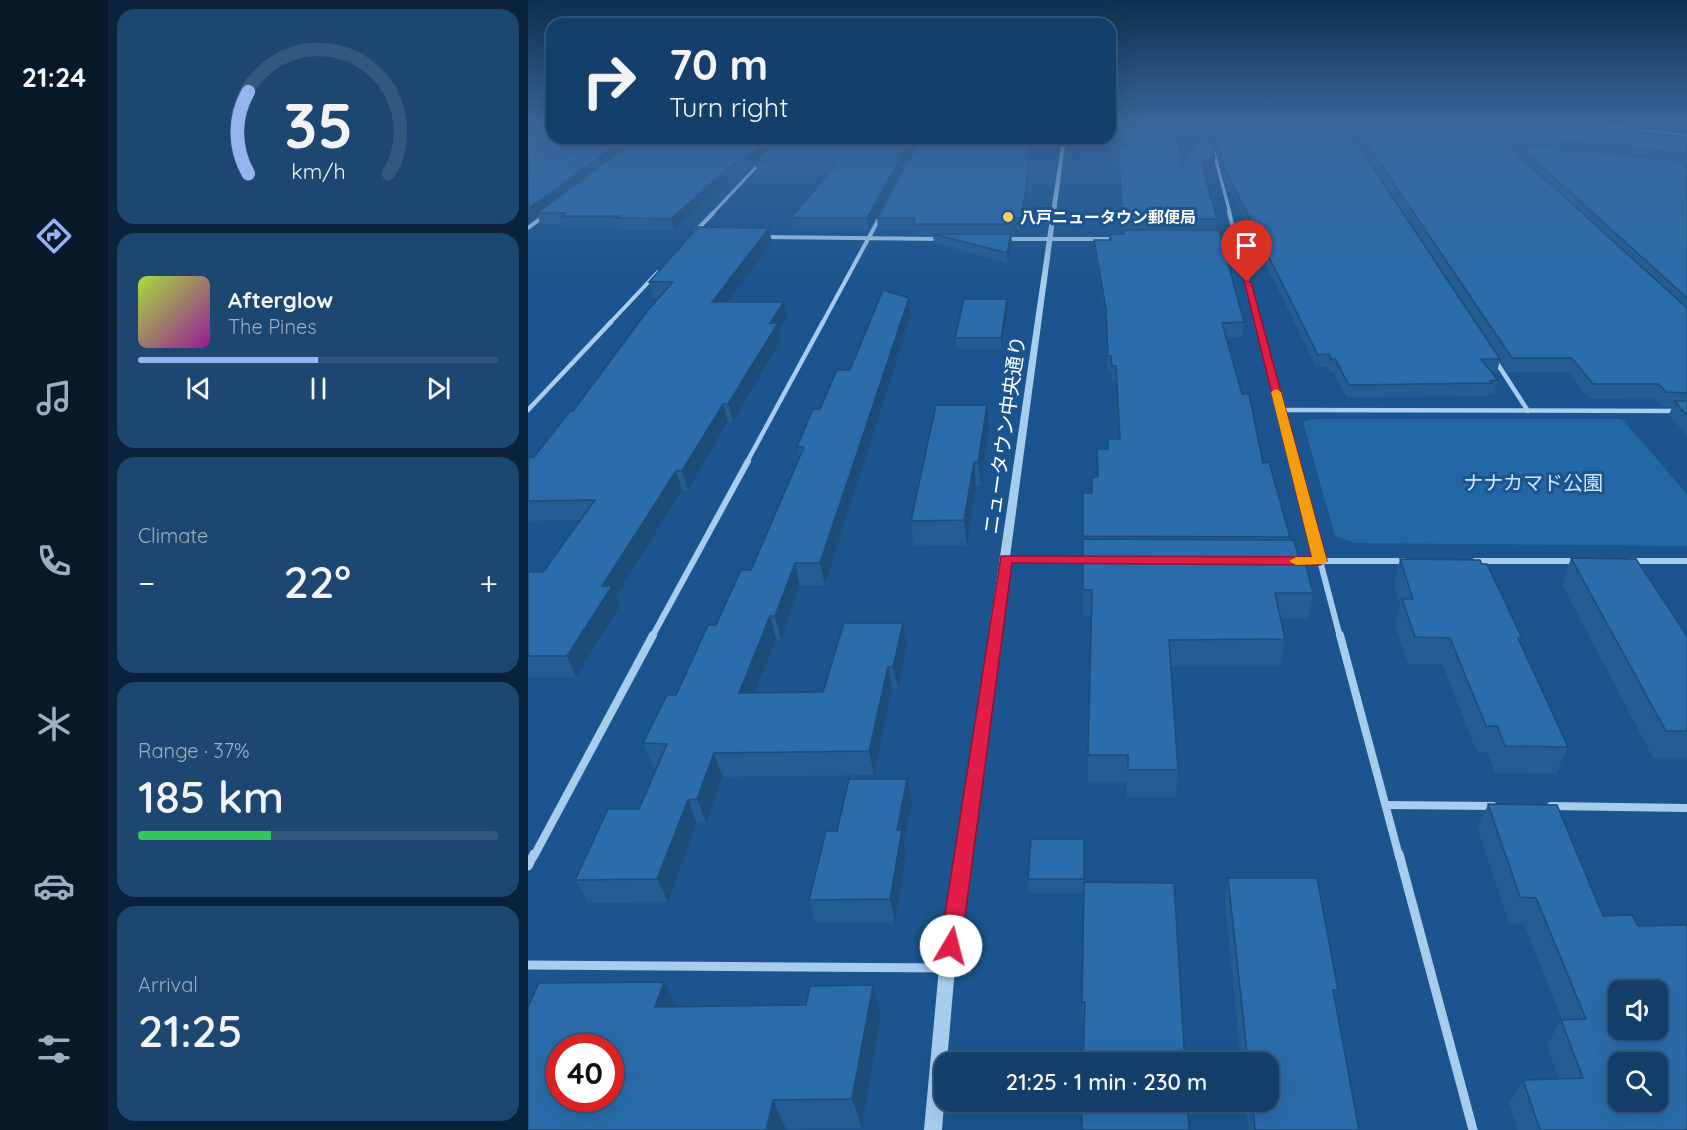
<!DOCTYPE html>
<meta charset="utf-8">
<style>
body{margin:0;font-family:Quicksand,"Noto Sans JP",sans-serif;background:#1d4670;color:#f1f3f6;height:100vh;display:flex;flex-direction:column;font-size:22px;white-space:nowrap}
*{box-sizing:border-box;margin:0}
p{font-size:20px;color:#9dafc1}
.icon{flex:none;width:33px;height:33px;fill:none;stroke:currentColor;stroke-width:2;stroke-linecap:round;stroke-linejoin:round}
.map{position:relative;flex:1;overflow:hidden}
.side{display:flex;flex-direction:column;gap:9px;padding:9px;background:#0b233a;width:420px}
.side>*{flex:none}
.top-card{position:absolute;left:18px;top:18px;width:570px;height:126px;border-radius:18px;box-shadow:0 6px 24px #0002,0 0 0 2px #33587e;background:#143f6a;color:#f1f3f6;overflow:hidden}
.buttons{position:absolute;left:1080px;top:980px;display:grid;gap:12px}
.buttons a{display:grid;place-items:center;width:60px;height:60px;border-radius:12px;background:#143f6a;box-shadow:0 6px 24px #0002,0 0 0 2px #33587e;font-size:30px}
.speed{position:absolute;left:18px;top:1034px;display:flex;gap:12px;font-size:30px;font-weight:700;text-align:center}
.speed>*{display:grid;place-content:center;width:78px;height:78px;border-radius:50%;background:#143f6a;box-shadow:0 6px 24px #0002,0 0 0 2px #33587e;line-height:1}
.speed .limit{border:9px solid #d22;background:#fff;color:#111}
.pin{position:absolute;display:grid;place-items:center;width:51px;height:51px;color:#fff;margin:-62px -26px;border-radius:50% 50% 50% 0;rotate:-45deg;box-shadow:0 0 6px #0007}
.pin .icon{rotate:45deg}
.me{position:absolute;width:66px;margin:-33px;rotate:8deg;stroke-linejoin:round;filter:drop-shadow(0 0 4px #0008)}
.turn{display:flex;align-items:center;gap:21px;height:126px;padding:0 24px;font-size:27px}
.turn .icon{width:78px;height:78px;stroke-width:2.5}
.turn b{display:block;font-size:42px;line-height:51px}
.big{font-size:45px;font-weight:600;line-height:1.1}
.side .widget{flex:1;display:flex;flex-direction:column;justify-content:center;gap:9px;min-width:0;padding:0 21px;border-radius:18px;background:#1d4670}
.side .dial{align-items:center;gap:0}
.dial svg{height:156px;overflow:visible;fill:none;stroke:#33587e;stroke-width:7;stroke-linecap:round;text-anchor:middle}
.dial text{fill:#f1f3f6;stroke:none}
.song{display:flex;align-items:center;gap:18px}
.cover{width:72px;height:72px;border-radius:9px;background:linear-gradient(135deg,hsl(80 70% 55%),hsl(300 70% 35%))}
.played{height:6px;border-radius:3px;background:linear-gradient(90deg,#95b2f1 50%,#33587e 50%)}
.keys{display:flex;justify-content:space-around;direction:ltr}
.heat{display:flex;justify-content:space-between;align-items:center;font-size:33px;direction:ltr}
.charge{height:9px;border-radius:4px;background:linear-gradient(90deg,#34c759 37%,#33587e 0)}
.trip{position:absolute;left:406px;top:1052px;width:345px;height:60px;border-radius:18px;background:#143f6a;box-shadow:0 6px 24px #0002,0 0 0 2px #33587e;font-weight:600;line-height:60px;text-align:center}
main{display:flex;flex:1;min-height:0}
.menu{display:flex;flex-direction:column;width:108px;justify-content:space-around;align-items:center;background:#08192a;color:#9dafc1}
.menu .icon{width:42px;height:42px}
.menu .current{color:#95b2f1}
.menu b{font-size:27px;color:#f1f3f6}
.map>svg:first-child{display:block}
.green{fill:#2467a7}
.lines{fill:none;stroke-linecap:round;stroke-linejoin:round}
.minor-far5{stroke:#a8ccee;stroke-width:3}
.minor-far4{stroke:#a8ccee;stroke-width:4}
.minor-far3{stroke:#a8ccee;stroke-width:4.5}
.minor-far2{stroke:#a8ccee;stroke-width:6}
.minor-far1{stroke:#a8ccee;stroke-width:8}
.minor{stroke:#a8ccee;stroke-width:9}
.tertiary{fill:#a8ccee;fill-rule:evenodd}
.wall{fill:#245d94;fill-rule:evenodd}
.shaded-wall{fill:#1d4c78}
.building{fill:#2a6cac;stroke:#1d4c78;stroke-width:1.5;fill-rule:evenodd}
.route{fill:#e11d48;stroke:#92132f;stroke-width:1.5}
.slow{fill:#f59e0b}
.poi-dot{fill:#ffc965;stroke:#1b548e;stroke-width:2}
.labels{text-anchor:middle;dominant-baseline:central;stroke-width:6;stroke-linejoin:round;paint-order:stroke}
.far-poi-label{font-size:16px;font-weight:bold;fill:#fff;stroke:#1b548e;text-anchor:start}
.street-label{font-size:20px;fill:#fff;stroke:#1b548e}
.park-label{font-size:20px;fill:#cee5fa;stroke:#1b548e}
</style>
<main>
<nav class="menu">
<b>21:24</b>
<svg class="icon current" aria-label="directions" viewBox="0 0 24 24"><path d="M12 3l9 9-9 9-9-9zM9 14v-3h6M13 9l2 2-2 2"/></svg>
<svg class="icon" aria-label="music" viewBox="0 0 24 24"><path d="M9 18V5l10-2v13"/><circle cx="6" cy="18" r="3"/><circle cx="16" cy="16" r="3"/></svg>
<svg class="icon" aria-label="phone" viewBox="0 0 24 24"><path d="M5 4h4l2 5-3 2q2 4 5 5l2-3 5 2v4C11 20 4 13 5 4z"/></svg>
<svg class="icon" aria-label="climate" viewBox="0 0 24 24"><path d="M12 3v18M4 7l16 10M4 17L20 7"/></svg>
<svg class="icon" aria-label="car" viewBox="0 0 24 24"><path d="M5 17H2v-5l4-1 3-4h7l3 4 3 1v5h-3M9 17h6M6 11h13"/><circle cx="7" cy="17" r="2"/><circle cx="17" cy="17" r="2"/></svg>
<svg class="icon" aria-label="filters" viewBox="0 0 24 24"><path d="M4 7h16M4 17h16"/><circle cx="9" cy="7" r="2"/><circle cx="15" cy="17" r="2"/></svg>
</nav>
<section class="side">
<div class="widget dial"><svg viewBox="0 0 100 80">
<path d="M14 69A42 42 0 1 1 86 69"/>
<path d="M14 69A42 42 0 0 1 14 27" stroke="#95b2f1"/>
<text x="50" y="56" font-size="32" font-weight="700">35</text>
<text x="50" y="72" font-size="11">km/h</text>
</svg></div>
<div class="widget">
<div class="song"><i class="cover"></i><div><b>Afterglow</b><p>The Pines</p></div></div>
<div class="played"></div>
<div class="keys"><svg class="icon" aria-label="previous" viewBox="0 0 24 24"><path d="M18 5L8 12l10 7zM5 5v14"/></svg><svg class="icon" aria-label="pause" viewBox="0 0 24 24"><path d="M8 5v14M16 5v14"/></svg><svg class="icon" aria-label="next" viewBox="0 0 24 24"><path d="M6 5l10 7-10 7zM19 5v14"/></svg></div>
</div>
<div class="widget"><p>Climate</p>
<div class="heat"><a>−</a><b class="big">22°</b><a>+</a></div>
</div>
<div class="widget"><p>Range · 37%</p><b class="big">185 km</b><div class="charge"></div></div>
<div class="widget"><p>Arrival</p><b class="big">21:25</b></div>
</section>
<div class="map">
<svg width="1159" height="1130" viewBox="0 0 1159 1130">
<rect width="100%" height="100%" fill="#1b548e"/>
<path class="green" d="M785,419H1094L1159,494V546L827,543L807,536L775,422Z"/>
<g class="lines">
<g class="minor-far5">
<path d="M686,153L702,213"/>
<path d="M185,213L232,163"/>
</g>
<g class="minor-far4">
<path d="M701,212L730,324"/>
<path d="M0,228L16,216"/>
<path d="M167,232L186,212"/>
<path d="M237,237L412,239"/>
<path d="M477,239H589"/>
<path d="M687,239H707"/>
<path d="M81,324L130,272"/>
<path d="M294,324L352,217"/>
</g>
<g class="minor-far3">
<path d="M730,322L766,462"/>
<path d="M967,360L1000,411"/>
<path d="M0,410L83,322"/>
<path d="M753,410L1159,411"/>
<path d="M219,462L295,322"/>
</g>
<g class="minor-far2">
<path d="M766,461L812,637"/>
<path d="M478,559L561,560"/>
<path d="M770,561H876"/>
<path d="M947,561H1047"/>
<path d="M1103,561H1159"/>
<path d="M124,637L220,461"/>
</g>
<g class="minor-far1">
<path d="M812,635L871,856"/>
<path d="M858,805L965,806"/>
<path d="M1023,806L1159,808"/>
<path d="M6,856L125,635"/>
</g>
<g class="minor">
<path d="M871,854L945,1130"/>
<path d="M0,866L6,854"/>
<path d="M0,965L416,968"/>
</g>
<g class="tertiary">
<path d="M1049,124H1068L1159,134V136Z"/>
<path d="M534,138H538L427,968L419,1062H417V1093L414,1130H396L411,968Z"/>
</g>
</g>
<g class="wall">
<path d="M0,124L24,138H391L341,229H265L263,218L301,172L229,171L227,163L219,171H210L146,230H92L91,228L38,227L37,224H12L10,216L0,223Z"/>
<path d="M596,124L654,166L687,157L686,171L677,175L689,219L688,230L716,322L715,337H698L714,394L735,463L762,537V540L771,559L785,593L781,619H753L757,639L753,666H643L650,770L648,797H599V782H560V755L564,616H555V493H564L580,449L591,439L588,381H584L583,371H580L578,323L567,253L566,240H581V234H595L590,161V147L596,146Z"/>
<path d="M686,124H988L1159,137V165H1157L1159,166V436L1141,415L1144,407L1133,406L1126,398L1061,399L1040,372H980L972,360L969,372H963L970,380L966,393H961L960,396L819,398L805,372H802L799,367H788L696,179L685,135ZM824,136L832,137L831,144L924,286ZM981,147L989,148L988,153Z"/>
<path d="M504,141L502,151V161L494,229H487L486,235H483L484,243L480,263L406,243L405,235H386L385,230H350L349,218Z"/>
<path d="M244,242L200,302L259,318L251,330L253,340L205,422H200L160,490H154L88,597L92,606L48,677H0V572H15L53,520L0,521V457H6L45,411L131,298H125L121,282Z"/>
<path d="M381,298L383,316L297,585H272L253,639H248L227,693L295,692L375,623L379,645L370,689H364L346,775L195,777L178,823H169L140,902L60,903L47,880L111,809L129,767H125L115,743L148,695L188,625L223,570L271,458L269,447L292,409L322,370Z"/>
<path d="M480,309L473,349H428L427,338Z"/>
<path d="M461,428L453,486H448L439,545L386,546L383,521Z"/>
<path d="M1043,558L1159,636V758H1125L1034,584Z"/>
<path d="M872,559L994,638L992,643L1040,747L1028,774L967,773L960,753L949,752L914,664H880L867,625L872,604L866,584Z"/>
<path d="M384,802L376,842L379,854L367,923H288L281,900L309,831Z"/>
<path d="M960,804L1159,1130H990L981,1104L995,1080L1031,1079L1019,1045L1033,1020H1034L996,924L981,923L950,830Z"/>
<path d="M557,853V882L657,1062L555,1028L554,1002L556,893H501L500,879Z"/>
<path d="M700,878L810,990L807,1000L831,1130H720L717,1101H741V1062H713L697,904Z"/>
<path d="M136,982L149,1007L278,1005L345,985L353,1016L334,1128L258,1129V1130H0Z"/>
</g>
<g class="shaded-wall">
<path d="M98,138H114L9,213L10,216L0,223V209Z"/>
<path d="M240,138H252L227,161V163L219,171L217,161Z"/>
<path d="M384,138H391L341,229L339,218Z"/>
<path d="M502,138H504V141L499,161V151Z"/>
<path d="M502,151V161L494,229V218Z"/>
<path d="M687,157L686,171L672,177L673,162Z"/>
<path d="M208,161L210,171L146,230L143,219Z"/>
<path d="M486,218L487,229L486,235L485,224Z"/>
<path d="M241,228L244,242L188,318L184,302Z"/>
<path d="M483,234L484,243L480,263L479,253Z"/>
<path d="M381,298L383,316L297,585L292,563Z"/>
<path d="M479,299L480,309L473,349V338Z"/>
<path d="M256,302L259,318L251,330L253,340L205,422L200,404L242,323Z"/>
<path d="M195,404L200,422L160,490L154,471Z"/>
<path d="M459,405L461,428L453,486L450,462Z"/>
<path d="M446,462L448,486L439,545L436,520Z"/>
<path d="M148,471L154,490L88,597L92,606L48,677L39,656L74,586Z"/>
<path d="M267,563L272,585L253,639L247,616Z"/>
<path d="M242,616L248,639L218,716L211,693Z"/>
<path d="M375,623L379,645L370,689L365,667Z"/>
<path d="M360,667L364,689L346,775L341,751Z"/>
<path d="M186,753L195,777L178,823L169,799Z"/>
<path d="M379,779L384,802L376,842L379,854L367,923L362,899L369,830Z"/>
<path d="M160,800L169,823L140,902L129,879Z"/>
<path d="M136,982L152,1012L127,1007Z"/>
<path d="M345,985L353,1016L334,1128L324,1099Z"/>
<path d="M245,1100L258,1129V1130H238Z"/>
</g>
<g class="building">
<path d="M0,124H24V138H98L0,209Z"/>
<path d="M596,124H647L654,166L679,127L687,157L673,162L689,219H595L590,147L597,146Z"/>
<path d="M786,124H988L1090,131L1159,137V154L980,136Z"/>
<path d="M685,126L823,135L972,359H953L970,380L962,381L964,383L821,385L807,359L804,360L801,354L790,355L697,169Z"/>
<path d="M833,135L978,144L1159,308V393L1138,392L1131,384H1065L1044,358H984Z"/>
<path d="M110,138H240L217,161H208L143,219L88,218L91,216H34L37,213H9Z"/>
<path d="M249,138H384L339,218H263L310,162L227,161Z"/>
<path d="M393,138H502L499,151H502L494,218H486L485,224H385L387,218H349Z"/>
<path d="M990,145L1149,160L1159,166V298Z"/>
<path d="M170,227L241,228L184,302H256L242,323H250L200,404H195L154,471H148L74,586H84L39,656H0V572H15L67,500L0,501V457H6L42,411H45L120,310L145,282H121Z"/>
<path d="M596,230H691L716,322L694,323L714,394H721L735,463L741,462L762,537L555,536V493H564V477H570L569,449H580V439H592L588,366H584L583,356H580L578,309L566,240H583L581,234H596Z"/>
<path d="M405,234H483L479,253Z"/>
<path d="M355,290L381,298L292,563H267L247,616H242L211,693L295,692L316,623H375L365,667H360L341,751L186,753L169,799L160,800L129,879L47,880L80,809H111L139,744L115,743L139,695H148L180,625H188L213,570H223L276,447H269L285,409H292L309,370H322Z"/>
<path d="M436,299H479L473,338H427Z"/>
<path d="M1146,401H1159V415Z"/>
<path d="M408,405H459L450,462H446L436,520L383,521Z"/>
<path d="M555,539L766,540L771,559H776L785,593H747L757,639L641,640L650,770H600V755H560L564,590H555Z"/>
<path d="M1043,558L1108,559L1159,636V731H1138Z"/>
<path d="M872,559L952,560L954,564H959L994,638H990L1040,747L977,746L969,726H958L922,638L887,637L874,599H885Z"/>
<path d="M321,779H379L369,830H374L362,899L281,900L298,831H309Z"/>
<path d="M960,804L1029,805L1075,916L1104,915L1110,926L1159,925V1130H1012L995,1080L1055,1078L1033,1020L1058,1019L1008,898L992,897ZM1090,990H1130V1029H1090ZM1090,1062H1130V1101H1090Z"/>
<path d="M503,839H556V879H500Z"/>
<path d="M700,878H789L810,990H805L831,1130H727L724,1101H741V1062H720Z"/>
<path d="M556,882L646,883L657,1062H555L557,1002H554Z"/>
<path d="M136,982L127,1007L278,1005L282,986L345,985L324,1099L245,1100L238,1130H0V1007L11,983ZM32,1047H82V1098H32Z"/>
<path d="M554,1101H659L661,1130H554Z"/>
</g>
<linearGradient id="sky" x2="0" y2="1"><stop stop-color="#0f2e4e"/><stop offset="0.44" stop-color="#39679b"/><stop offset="1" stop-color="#39679b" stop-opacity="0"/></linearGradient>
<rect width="1159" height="283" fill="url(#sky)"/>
<path class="route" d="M716,280L723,282L799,561L792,565L484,563L433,946L430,952L423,955L415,952L412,946L473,556L784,557Z"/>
<path class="slow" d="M748,389L753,392L799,561L797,564L768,565L761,561L768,557H784L743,392Z"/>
<circle class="poi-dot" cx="480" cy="217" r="6"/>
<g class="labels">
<g class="far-poi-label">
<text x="492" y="217">八戸ニュータウン郵便局</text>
</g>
<g class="street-label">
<text transform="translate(476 435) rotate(-82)">ニュータウン中央通り</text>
</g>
<g class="park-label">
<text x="1005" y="482">ナナカマド公園</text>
</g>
</g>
</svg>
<div class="buttons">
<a><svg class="icon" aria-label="sound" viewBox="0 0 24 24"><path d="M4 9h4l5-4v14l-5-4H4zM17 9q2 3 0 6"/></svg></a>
<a><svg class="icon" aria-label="search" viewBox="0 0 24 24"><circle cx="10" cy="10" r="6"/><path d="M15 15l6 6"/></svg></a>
</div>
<div class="speed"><div class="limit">40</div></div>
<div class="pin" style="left:719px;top:282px;background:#d93025"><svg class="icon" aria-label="arrive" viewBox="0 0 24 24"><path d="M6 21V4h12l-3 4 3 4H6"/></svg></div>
<svg class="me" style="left:423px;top:946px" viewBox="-20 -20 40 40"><circle r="19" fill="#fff"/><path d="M0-13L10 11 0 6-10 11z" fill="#e11d48"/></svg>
<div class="trip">21:25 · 1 min · 230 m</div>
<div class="top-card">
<div class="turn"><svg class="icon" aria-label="right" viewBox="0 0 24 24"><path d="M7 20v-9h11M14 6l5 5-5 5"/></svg><div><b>70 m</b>Turn right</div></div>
</div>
</div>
</main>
